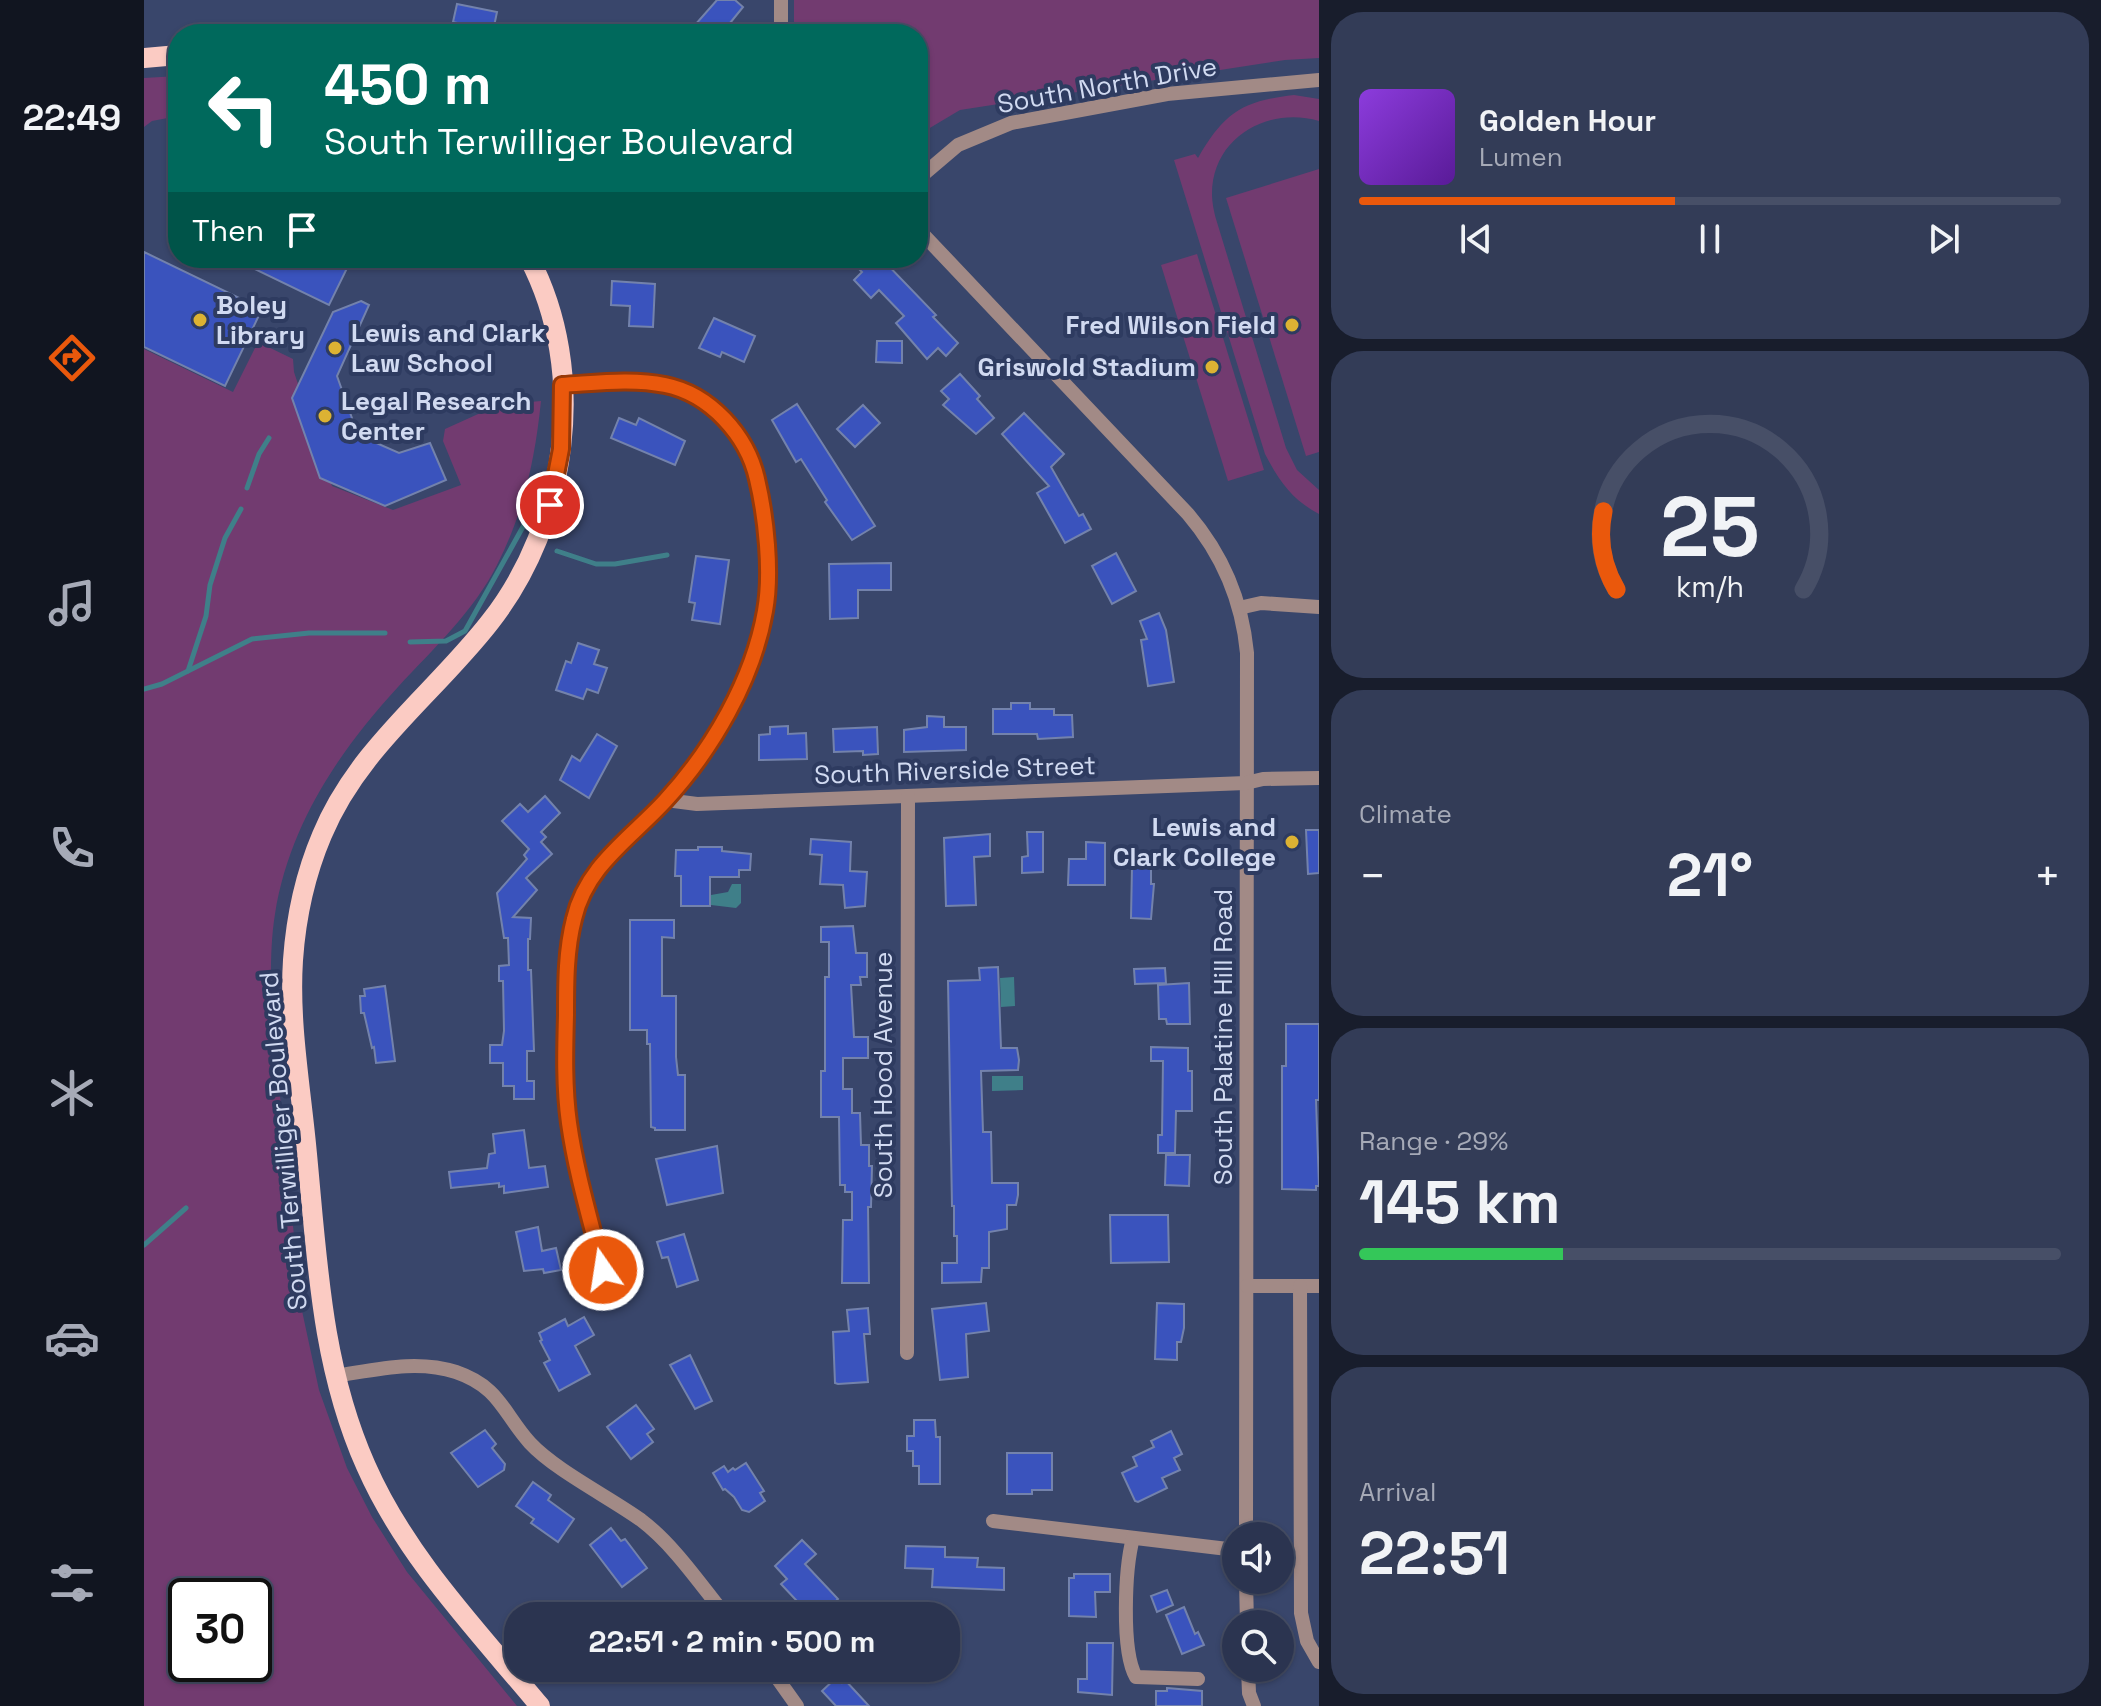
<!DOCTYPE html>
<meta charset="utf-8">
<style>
body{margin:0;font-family:"Space Grotesk",sans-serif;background:#333c57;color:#f1f3f6;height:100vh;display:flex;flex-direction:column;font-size:30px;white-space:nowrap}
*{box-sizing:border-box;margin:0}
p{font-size:26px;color:#a6aab7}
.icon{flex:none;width:44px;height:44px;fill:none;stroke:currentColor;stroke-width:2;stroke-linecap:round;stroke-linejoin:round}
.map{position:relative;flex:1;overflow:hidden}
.side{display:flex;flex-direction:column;gap:12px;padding:12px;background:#181d2c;width:782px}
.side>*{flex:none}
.banner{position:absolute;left:24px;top:24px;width:760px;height:244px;border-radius:32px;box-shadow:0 2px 6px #0004,0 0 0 2px #474f67;background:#00695c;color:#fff;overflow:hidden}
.buttons{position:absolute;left:1078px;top:1522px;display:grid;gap:16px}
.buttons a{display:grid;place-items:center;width:72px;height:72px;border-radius:50%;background:#2b3450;box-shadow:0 2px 6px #0004,0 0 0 2px #474f67;font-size:40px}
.speed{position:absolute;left:24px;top:1578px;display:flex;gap:16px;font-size:40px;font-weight:700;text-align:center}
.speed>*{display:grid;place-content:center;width:104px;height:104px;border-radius:50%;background:#2b3450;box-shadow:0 2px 6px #0004,0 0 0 2px #474f67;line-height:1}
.speed .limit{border:4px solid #111;border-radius:12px;background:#fff;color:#111}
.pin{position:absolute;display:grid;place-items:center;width:68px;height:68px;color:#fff;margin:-34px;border:4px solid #fff;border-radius:50%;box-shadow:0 2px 8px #0007}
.me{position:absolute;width:88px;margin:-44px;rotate:347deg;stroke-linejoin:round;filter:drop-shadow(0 0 6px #0008)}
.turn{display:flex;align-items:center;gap:28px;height:168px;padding:0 24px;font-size:36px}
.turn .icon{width:104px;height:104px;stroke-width:2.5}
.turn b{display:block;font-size:56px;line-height:68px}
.then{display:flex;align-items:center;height:76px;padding:0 24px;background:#0003;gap:16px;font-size:30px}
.big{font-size:60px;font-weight:700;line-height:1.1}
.side .card{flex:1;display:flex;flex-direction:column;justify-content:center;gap:12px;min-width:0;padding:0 28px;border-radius:32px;background:#333c57}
.side .dial{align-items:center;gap:0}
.dial svg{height:208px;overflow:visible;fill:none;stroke:#474f67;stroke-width:7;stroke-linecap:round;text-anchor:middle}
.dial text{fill:#f1f3f6;stroke:none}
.song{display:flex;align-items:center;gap:24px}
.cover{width:96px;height:96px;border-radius:12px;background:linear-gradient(135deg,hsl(270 70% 55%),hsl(270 70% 35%))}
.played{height:8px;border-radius:4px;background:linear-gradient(90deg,#ea580c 45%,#474f67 45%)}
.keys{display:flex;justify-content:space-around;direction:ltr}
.heat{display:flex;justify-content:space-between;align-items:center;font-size:44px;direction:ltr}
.charge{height:12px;border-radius:6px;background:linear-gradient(90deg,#34c759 29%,#474f67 0)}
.trip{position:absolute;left:360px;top:1602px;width:456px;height:80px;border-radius:32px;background:#2b3450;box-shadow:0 2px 6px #0004,0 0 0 2px #474f67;font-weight:700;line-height:80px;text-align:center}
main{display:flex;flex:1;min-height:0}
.menu{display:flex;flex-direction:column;width:144px;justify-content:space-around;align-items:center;background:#111520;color:#a6aab7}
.menu .icon{width:56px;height:56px}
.menu .active{color:#ea580c}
.menu b{font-size:36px;color:#f1f3f6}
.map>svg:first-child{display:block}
.green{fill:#723b70;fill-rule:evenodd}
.water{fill:#3f7f89}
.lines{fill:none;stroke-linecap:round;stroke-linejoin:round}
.stream{stroke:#3f7f89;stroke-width:5}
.building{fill:#3a53bd;stroke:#7382ac;stroke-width:2}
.minor{stroke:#a28a86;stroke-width:14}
.major{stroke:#fbcbc3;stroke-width:20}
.route-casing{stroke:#983908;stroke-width:20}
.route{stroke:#ea580c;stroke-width:14}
.poi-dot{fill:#dcb233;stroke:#2e3b60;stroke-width:3}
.labels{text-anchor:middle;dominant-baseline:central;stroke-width:8;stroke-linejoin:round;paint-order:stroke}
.street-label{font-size:26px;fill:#d1daf1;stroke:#2e3b60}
.poi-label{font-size:26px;font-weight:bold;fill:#d1daf1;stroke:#2e3b60;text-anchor:start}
</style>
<main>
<nav class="menu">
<b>22:49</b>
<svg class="icon active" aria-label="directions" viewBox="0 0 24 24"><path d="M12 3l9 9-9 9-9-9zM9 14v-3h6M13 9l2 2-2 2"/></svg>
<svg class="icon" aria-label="music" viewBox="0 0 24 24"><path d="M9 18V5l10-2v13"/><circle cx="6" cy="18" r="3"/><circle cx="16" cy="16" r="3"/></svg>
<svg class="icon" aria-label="phone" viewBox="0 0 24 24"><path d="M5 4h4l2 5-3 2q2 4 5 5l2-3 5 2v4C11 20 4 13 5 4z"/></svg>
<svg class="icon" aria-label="climate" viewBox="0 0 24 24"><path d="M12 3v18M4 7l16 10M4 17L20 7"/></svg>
<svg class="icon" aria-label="car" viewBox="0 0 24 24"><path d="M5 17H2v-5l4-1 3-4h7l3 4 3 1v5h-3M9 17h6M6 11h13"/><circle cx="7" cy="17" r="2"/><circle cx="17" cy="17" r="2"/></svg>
<svg class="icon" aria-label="filters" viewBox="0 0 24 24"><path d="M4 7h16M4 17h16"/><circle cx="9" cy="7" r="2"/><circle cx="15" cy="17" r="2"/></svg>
</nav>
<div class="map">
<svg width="1175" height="1706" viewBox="0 0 1175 1706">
<rect width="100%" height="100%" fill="#39466b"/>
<g class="green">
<path d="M650,0H1175V58L1141,60L816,110L774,135V34H650Z"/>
<path d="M34,76V116L8,121L0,127V78Z"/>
<path d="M1150,95L1175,99V121C1125,106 1068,137 1068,194C1068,202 1070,212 1072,219L1142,448L1153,470L1175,490V514C1148,500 1135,481 1121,454L1030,160L1051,154L1054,158C1080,113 1098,101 1150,95Z"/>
<path d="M1175,169V452L1162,456L1082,198Z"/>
<path d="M1053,254L1120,470L1084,481L1017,265Z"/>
<path d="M114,342L149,359L150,372L188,486L249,510L317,485L299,441L301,429L354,405L397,401C391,459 380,512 353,565C330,611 289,649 254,687C194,752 145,826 131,914C126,945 127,975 127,1006L157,1306L175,1390L203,1468L228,1517L263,1572L373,1706H0V349L89,392ZM42,1596H110V1664H42Z"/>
</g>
<g class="water">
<path d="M588,884H597V903L592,908L567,905V895L584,892Z"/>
<path d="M870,977L871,1006L857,1007L856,978Z"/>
<path d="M848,1076H879V1090L848,1091Z"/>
</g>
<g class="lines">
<g class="stream">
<path d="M103,488L115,454L125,438"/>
<path d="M413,551L452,564H471L523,555"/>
<path d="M266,642L302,641L321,631L380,525L388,516L393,497"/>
<path d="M44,671L62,616L66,585L81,538L97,509"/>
<path d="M0,689L18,684L108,639L165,633H241"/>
<path d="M0,1245L42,1208"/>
</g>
</g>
<g class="building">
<path d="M573,0H591L599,7L586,23L588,25L580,34H543Z"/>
<path d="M313,4L353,12L349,31L309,22Z"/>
<path d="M0,252L118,309L81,386L0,347Z"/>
<path d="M88,258H208L185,305Z"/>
<path d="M704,258H737L792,315L789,317L814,343L802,356L794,348L783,359L752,323L760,316L735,290L727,298L710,280L718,272Z"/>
<path d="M468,281L511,284L509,327L485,326L486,306L467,305Z"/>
<path d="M217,301L225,305L193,376L214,435L255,453L286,443L302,480L241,506L176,478L148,398L189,312Z"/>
<path d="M570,318L611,336L600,362L578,352L576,357L555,348Z"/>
<path d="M733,341H758V363L732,362Z"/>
<path d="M816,374L836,396L833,399L850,418L832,434L799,405L805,399L797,391Z"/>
<path d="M653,404L731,526L708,540L681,502L683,500L657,459L652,462L628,420Z"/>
<path d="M719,405L736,423L711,447L693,429Z"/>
<path d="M880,413L920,454L907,467L935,516L939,514L947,529L921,543L893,493L905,486L858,434Z"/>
<path d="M475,418L492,425L495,418L541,441L531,465L467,438Z"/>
<path d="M972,553L992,591L968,604L948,566Z"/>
<path d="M552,556L585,560L576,624L548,620L551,603L545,602Z"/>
<path d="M747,563V590H714V618L686,619L685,564Z"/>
<path d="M1015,613L1022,630L1030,682L1004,686L997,640L1003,639L996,621Z"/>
<path d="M434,643L455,650L450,664L463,668L454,693L443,689L439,699L412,690L422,661L427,663Z"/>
<path d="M867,703H886V709H910V715H928L929,737L894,739L893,734H849V709H867Z"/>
<path d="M783,716L800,717V727H822V750L760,752V730L783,727Z"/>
<path d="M644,726V734L662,733L663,759L615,760V735L626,734V727Z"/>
<path d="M733,727L734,754L719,755V751L690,752L689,729Z"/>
<path d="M453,734L473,746L445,798L416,780L428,756L436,761Z"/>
<path d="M401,796L416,813L397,832L402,837L397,842L408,854L382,878L393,890L369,917L387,918L386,939H384V970H387L390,1051H383V1081H390V1099H370V1086H359V1063H346V1045H358L360,1031L359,981H355V966L365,965L364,938H360L353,893L383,859L380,855L385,849L358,821L376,804L384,812Z"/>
<path d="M1162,830H1175V873L1164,874Z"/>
<path d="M883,832H899V872L878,873V857L884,856Z"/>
<path d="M846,834V856L830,857L832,905L802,906L800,838Z"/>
<path d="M667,839L707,842L706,871L723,872L721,906L701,908L699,885L676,884L678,855L666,854Z"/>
<path d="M942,842L961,843V885H924L925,859H942Z"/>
<path d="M554,847H578V851L607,854L606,870H595V877H566V906H537V876H531L532,850H554Z"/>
<path d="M988,867L1007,868V884H1010L1007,919L987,918Z"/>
<path d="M486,920H530V938L518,937V996H532V1057L534,1075H541V1130H511V1128L507,1127L506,1044H503V1030H486Z"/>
<path d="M709,926L712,953H723V977H716L717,985H707L710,1037H724V1058H699V1089H708V1113H716L717,1145H725V1166H728L727,1207H724L725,1283H698L699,1220H708V1192H701V1185H696L695,1117H677V1071H681V977H685V942H677V927Z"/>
<path d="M854,967L857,1048H873L875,1060L874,1070L837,1071L839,1132H847L848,1183H874V1195L872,1205H863V1229L845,1232V1268H838L837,1282L798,1283V1263H813V1236H810V1206H808L804,981L836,980L835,968Z"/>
<path d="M1021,968L1022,983L991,984L990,969Z"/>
<path d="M1045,983L1046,1024H1023L1022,1019H1015L1014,985Z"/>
<path d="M241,986L251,1061L232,1063L230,1047L228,1048L220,1013H217L216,996H221L220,989Z"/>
<path d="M1142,1024H1175V1100H1172L1175,1186H1172V1190L1138,1189V1066H1142Z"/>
<path d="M1007,1047L1044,1048V1071H1048V1111H1032L1031,1153H1014V1135H1018L1019,1061H1007Z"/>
<path d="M380,1130L385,1168L401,1166L404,1187L360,1193V1186L355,1187V1183L307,1188L305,1172L343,1168L345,1154L351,1153L349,1134Z"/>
<path d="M573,1146L579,1193L523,1205L512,1159Z"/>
<path d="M1022,1155H1046L1045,1186L1021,1185Z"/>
<path d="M966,1215H1024L1025,1262L967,1263Z"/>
<path d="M394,1227L398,1251L412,1248L417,1270L400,1273L399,1269L380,1271L372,1232Z"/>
<path d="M540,1234L554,1280L533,1287L524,1257L518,1258L513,1242Z"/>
<path d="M842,1303L845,1331L822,1334L824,1377L796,1380L788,1309Z"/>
<path d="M1013,1303L1040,1304V1328L1037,1342H1033V1360L1011,1359Z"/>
<path d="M724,1308L726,1334H720L724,1382L694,1384L691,1383L689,1332L705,1331L703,1310Z"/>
<path d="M440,1317L450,1335L431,1346L446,1374L415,1391L400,1363L406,1360L396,1341L398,1340L395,1333L421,1319L424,1326Z"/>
<path d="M546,1355L568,1401L551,1409L526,1365Z"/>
<path d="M492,1405L510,1429L503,1434L509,1442L487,1459L463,1427Z"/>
<path d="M770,1420H791L792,1437H796V1484H775V1466H769V1451H763V1436H770Z"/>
<path d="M341,1430L352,1444L348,1448L361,1464L360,1470L334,1487L307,1453Z"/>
<path d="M1027,1431L1038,1454L1030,1458L1036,1470L1018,1478L1023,1488L994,1502L991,1501L978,1473L993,1466L989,1457L1010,1447L1007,1441Z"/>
<path d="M863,1453H908V1490H888V1494H863Z"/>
<path d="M602,1463L620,1491L616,1493L621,1501L605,1512L598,1510L590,1497L581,1489L579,1490L569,1473L580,1466L584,1472L589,1468L591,1470Z"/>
<path d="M389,1482L407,1495L404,1500L430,1519L414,1542L387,1523L390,1519L372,1506Z"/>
<path d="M467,1528L477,1541L481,1539L503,1568L478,1587L446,1545Z"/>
<path d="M658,1540L672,1554L661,1564L694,1599L677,1616H667L637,1584L643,1579L631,1566Z"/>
<path d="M762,1546L801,1547V1557L834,1558L833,1567L860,1568V1590L788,1587L789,1569L761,1568Z"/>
<path d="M930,1574H966V1592H951L952,1617L925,1616V1578H930Z"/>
<path d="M1023,1590L1029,1605L1013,1612L1007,1596Z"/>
<path d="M1040,1607L1051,1634L1054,1632L1060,1645L1038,1654L1022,1615Z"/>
<path d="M943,1643H969L968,1695L934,1692V1679H943Z"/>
<path d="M693,1677L698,1683L701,1680L725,1706H692L678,1691Z"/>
<path d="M1023,1688L1058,1691V1706H1012V1691H1023Z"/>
</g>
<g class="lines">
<g class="minor">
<path d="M637,0V34"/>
<path d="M774,179L814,145L867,123L1023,94L1175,80"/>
<path d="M774,229L1044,514C1079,555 1098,600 1103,653L1102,1536"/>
<path d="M418,385C451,383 488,378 520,385C566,394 603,434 613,478C622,516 628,572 621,610C610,679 568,749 522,801C487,839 443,865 430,917C422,949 422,981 422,1013C421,1050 420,1086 425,1122C433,1181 452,1240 466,1298"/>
<path d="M1095,608L1117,603L1175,607"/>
<path d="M522,800L553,804L1102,783L1119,779L1175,778"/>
<path d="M1103,1286H1175"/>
<path d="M1156,1286L1157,1613L1163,1641L1175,1662"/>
<path d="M763,1353L764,796"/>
<path d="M191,1376C231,1370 272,1359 312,1372C356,1387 359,1413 386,1443C411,1470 465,1497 497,1520C530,1545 556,1584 582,1616"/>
<path d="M849,1521L1092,1550"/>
<path d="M989,1538C981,1568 977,1651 992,1677L1054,1679"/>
<path d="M1102,1580L1103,1624"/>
<path d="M626,1668L653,1706"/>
<path d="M1104,1668L1105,1693L1110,1706"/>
</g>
<g class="major">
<path d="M0,58L34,55"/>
<path d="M385,258C445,372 424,523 346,622C290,694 214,748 178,835C161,875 152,917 149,960C145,1021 156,1083 162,1144C173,1254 176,1363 222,1466C262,1557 333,1630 396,1706"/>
</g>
</g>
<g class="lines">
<defs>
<path id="route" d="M406,505L417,449L418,385C452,383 488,378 521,385C566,394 603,435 613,479C622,517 628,573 621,611C609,680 568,750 521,801C486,839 442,866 430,919C422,950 422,982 422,1015C421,1051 420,1087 425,1123C432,1173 447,1222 459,1270"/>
</defs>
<use href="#route" class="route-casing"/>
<use href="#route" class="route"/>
</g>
<g class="poi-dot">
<circle cx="56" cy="320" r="8"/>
<circle cx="1148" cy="325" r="8"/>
<circle cx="191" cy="348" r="8"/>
<circle cx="1068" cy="367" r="8"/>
<circle cx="181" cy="416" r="8"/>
<circle cx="1148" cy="842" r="8"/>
</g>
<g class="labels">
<g class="street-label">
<text transform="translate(963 85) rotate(-10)">South North Drive</text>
<text transform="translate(811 770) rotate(-2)">South Riverside Street</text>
<text transform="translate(1079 1037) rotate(-90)">South Palatine Hill Road</text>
<text transform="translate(739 1075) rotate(-90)">South Hood Avenue</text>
<text transform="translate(139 1141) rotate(-95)">South Terwilliger Boulevard</text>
</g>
<g class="poi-label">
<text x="72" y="305">Boley<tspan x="72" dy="30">Library</tspan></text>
<text x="1132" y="325" text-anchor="end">Fred Wilson Field</text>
<text x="207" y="333">Lewis and Clark<tspan x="207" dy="30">Law School</tspan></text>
<text x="1052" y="367" text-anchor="end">Griswold Stadium</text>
<text x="197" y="401">Legal Research<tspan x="197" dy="30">Center</tspan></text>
<text x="1132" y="827" text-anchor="end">Lewis and<tspan x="1132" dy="30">Clark College</tspan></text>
</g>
</g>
</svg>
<div class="buttons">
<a><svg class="icon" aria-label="sound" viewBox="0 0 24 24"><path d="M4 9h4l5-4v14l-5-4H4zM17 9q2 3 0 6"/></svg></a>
<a><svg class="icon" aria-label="search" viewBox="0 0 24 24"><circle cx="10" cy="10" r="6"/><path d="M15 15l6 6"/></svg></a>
</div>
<div class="speed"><div class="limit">30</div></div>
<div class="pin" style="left:406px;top:505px;background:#d93025"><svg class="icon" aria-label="arrive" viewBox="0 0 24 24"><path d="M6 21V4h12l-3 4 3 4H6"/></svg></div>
<svg class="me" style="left:459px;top:1270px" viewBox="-20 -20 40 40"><circle r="17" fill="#ea580c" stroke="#fff" stroke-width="3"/><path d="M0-11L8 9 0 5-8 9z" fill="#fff"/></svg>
<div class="trip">22:51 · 2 min · 500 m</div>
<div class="banner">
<div class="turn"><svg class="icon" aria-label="left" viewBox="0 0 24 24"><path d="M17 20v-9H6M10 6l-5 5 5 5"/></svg><div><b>450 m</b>South Terwilliger Boulevard</div></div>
<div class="then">Then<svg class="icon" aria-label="arrive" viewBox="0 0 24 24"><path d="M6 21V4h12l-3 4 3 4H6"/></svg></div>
</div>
</div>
<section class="side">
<div class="card">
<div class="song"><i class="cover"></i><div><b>Golden Hour</b><p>Lumen</p></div></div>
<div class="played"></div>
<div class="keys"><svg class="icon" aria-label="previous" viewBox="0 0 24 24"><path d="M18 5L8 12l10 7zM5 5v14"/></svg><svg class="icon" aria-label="pause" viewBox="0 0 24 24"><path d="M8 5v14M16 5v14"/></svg><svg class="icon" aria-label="next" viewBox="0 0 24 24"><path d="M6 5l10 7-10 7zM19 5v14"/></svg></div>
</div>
<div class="card dial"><svg viewBox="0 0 100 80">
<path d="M14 69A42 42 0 1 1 86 69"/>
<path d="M14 69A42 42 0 0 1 9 39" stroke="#ea580c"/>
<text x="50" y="56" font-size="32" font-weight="700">25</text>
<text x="50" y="72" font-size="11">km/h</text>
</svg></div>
<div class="card"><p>Climate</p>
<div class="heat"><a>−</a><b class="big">21°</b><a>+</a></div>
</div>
<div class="card"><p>Range · 29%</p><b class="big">145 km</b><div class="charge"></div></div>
<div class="card"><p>Arrival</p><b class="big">22:51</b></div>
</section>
</main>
